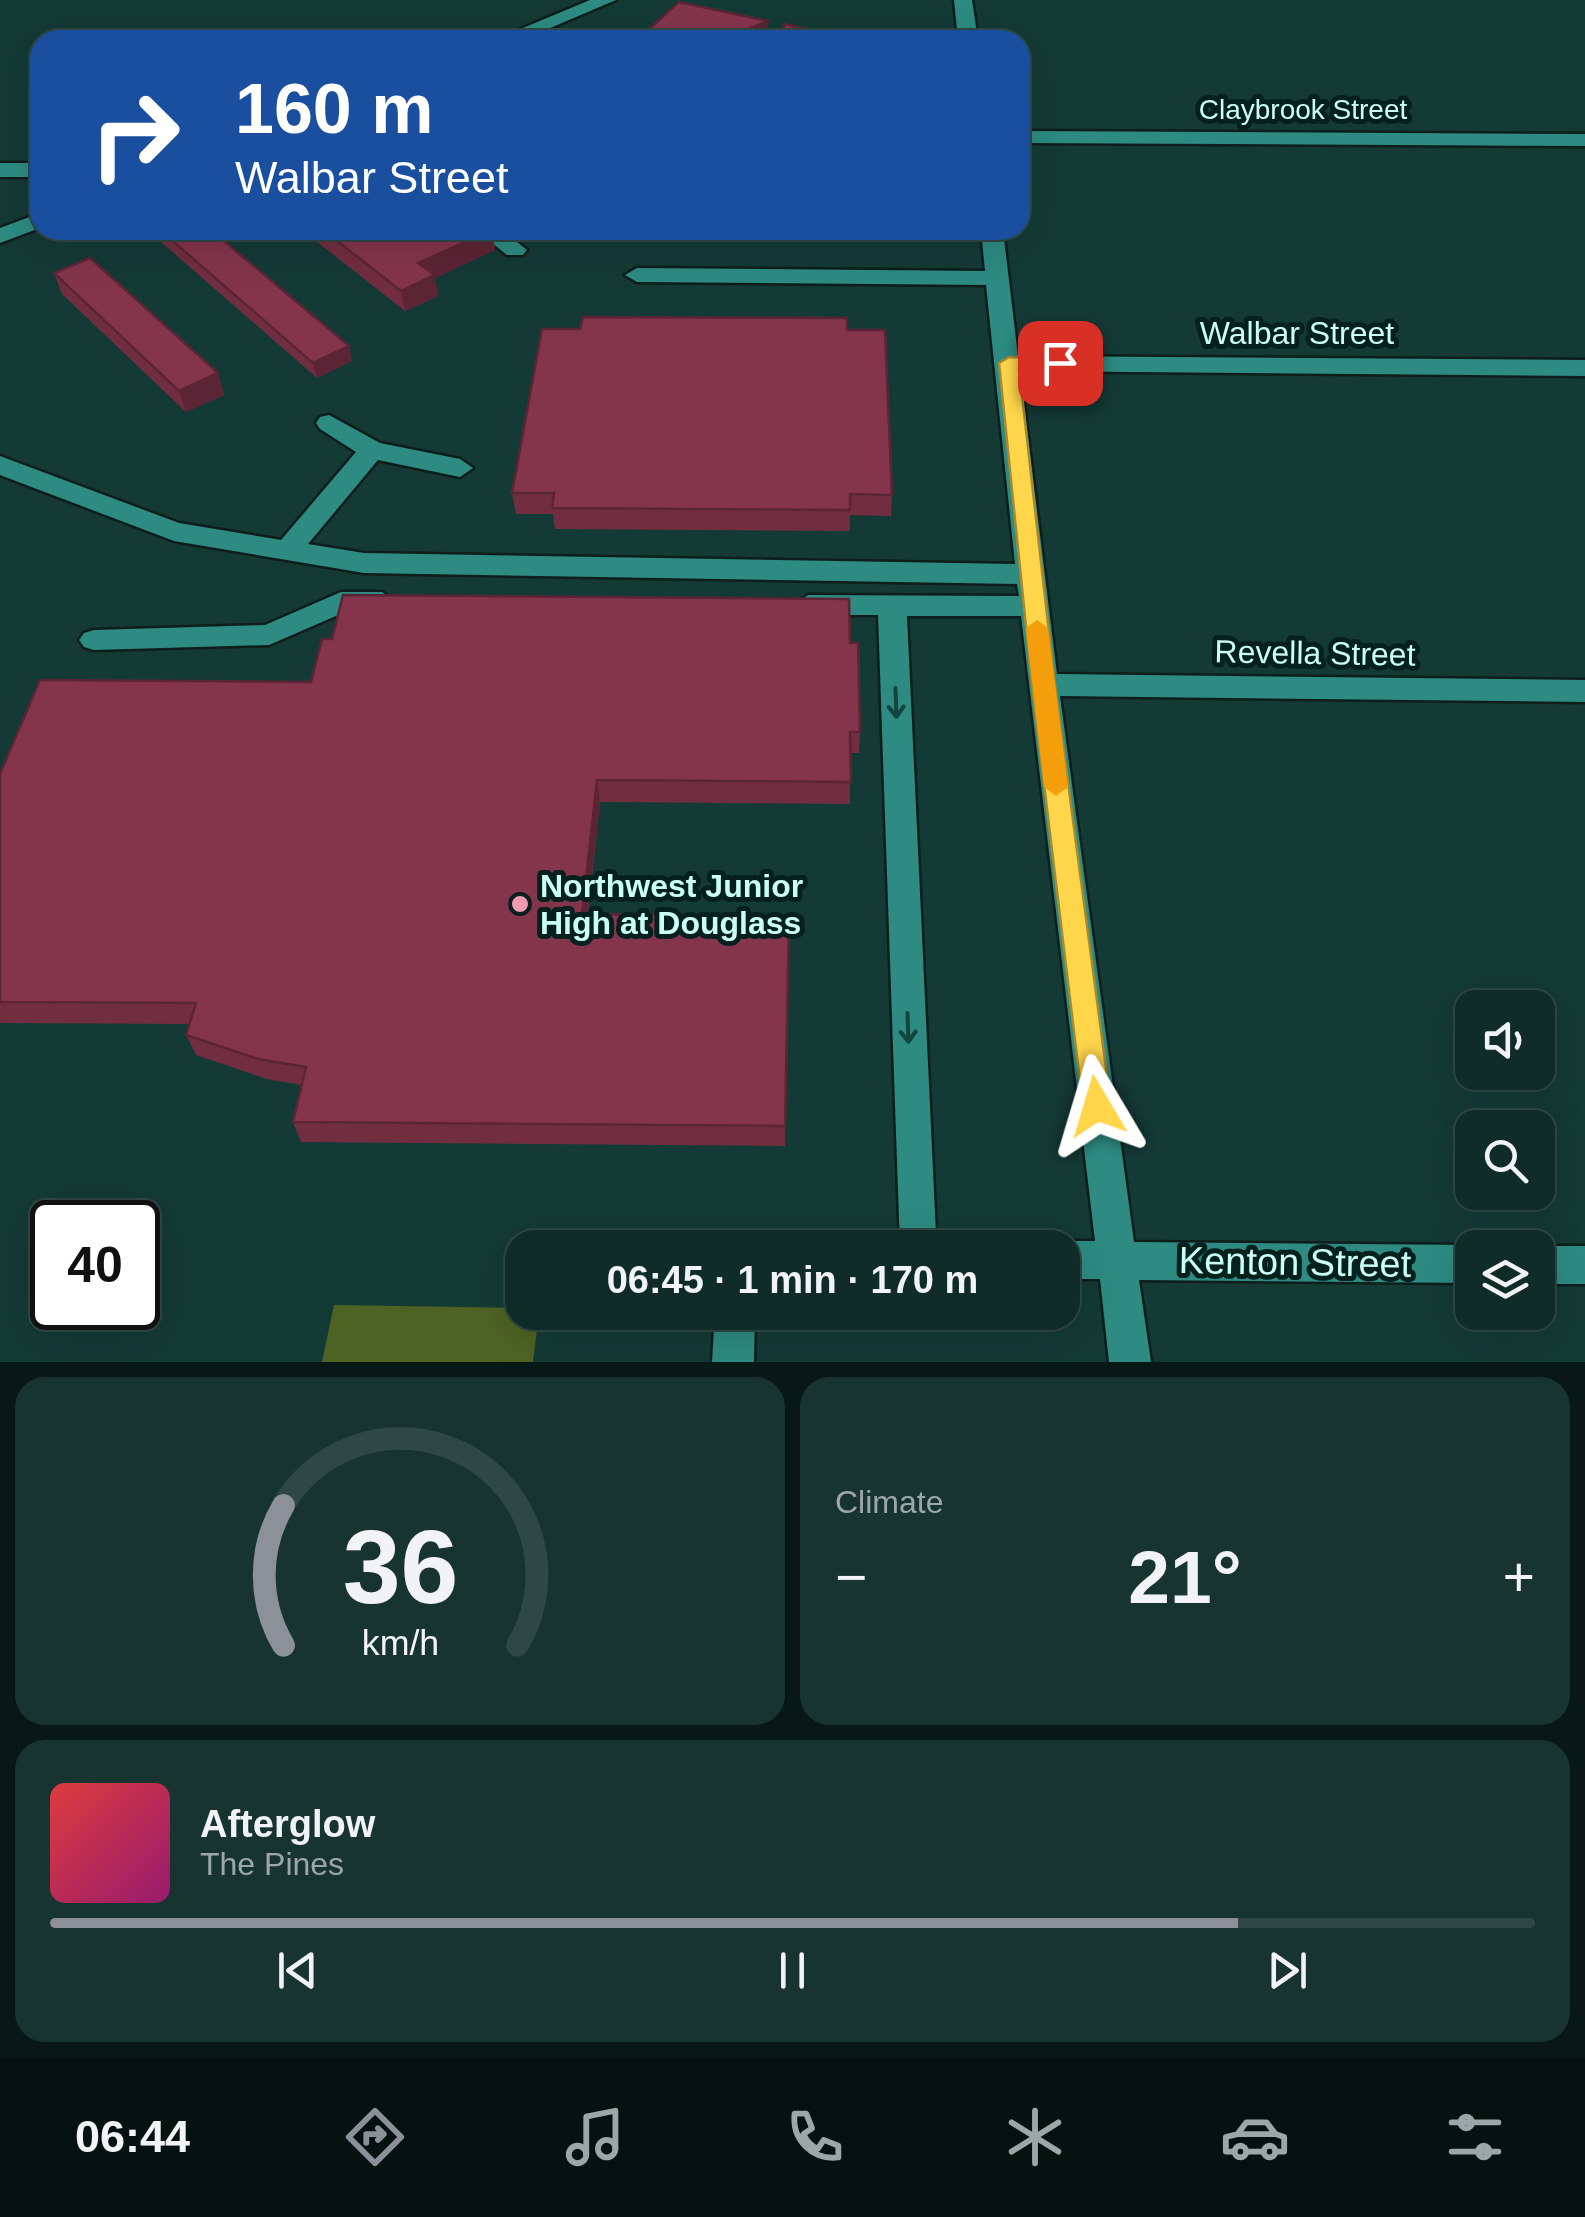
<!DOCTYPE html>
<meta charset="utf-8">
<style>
body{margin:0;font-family:Arial,sans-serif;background:#183430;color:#f1f3f6;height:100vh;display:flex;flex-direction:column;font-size:38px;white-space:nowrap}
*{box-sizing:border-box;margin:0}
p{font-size:32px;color:#9ba7a8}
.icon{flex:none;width:55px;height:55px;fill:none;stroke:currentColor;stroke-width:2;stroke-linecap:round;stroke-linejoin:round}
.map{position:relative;height:1362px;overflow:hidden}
.details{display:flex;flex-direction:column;gap:15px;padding:15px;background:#081816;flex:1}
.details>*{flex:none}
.banner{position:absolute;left:30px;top:30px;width:1000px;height:210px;border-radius:30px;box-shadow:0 10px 40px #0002,0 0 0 2px #2f4845;background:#1a4fa0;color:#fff;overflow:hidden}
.controls{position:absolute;left:1455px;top:990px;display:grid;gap:20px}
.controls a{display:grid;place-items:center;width:100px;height:100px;border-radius:20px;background:#0f2c28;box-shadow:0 10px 40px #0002,0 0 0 2px #2f4845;font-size:50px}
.speed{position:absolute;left:30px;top:1200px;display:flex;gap:20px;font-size:50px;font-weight:700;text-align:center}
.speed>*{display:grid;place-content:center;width:130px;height:130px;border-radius:50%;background:#0f2c28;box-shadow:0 10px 40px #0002,0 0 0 2px #2f4845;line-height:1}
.speed .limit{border:5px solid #111;border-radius:15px;background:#fff;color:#111}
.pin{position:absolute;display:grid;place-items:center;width:85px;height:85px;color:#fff;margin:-42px;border-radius:20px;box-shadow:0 5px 15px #0006}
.me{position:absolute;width:110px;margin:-55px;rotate:353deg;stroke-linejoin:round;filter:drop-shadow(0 0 8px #0008)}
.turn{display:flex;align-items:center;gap:35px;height:210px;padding:0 40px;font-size:45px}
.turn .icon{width:130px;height:130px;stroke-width:2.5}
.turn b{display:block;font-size:70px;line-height:85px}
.big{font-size:75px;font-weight:700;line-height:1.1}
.details .tile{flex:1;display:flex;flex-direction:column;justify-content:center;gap:15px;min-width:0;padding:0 35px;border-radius:30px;background:#183430}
.details .dial{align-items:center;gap:0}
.dial svg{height:260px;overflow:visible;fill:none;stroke:#2f4845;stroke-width:7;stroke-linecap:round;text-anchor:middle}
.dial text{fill:#f1f3f6;stroke:none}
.song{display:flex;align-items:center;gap:30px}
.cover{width:120px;height:120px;border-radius:15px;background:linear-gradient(135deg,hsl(0 70% 55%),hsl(320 70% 35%))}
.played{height:10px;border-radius:5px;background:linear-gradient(90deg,#8c9099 80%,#2f4845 80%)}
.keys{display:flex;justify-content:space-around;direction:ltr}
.heat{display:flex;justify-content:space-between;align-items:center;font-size:55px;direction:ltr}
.details .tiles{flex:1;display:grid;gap:15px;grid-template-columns:1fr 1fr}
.tile:last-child{grid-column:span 2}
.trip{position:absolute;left:505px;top:1230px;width:575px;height:100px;border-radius:30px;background:#0f2c28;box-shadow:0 10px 40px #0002,0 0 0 2px #2f4845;font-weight:700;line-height:100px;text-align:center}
.tab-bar{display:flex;height:160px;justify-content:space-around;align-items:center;background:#061210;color:#9ba7a8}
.tab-bar .icon{width:70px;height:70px}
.tab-bar .active{color:#8c9099}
.tab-bar b{font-size:45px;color:#f1f3f6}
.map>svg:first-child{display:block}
.green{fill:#4e6323}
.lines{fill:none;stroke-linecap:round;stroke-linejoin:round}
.minor-casing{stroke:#0e1e1c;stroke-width:5}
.minor{fill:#2d8b81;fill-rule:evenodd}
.wall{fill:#722e41}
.shaded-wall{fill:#5c2535}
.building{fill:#84354c;stroke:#5c2535;stroke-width:2.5}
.oneway{stroke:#134540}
.route{fill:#ffd54a;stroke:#a68a30;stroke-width:2.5}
.slow{fill:#f59e0b}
.poi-dot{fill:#f29aae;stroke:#05201d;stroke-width:4}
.labels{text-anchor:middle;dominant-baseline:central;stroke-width:10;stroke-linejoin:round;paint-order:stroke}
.far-street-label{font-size:28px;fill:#cafff7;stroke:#05201d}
.street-label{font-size:32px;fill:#cafff7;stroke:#05201d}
.poi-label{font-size:32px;font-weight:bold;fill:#cafff7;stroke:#05201d;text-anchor:start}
.near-street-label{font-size:38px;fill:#cafff7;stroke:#05201d}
</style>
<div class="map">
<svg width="1585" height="1362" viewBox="0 0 1585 1362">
<rect width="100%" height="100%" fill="#143a36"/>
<path class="green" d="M334,1305L522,1308V1312L539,1313L533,1362H322Z"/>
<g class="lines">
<defs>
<g id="minor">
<path d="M590,0H616L522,40H494Z"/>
<path d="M954,0H972L978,40H958Z"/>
<path d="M1020,131L1585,134V146L1020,143Z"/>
<rect x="0" y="163" width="40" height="14"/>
<path d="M40,213V228L0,243V228Z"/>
<path d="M476,230H502L527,250L523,255H507Z"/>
<path d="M981,230H1003L1018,356L1585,360V376L1020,371L1057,674L1585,680V702L1060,696L1134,1242L1472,1245L1478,1248H1472V1283L1139,1280L1151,1362H1109L1100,1279H1062V1248H1048L1062,1241H1095L1021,616H907L936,1234L942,1248H900L878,615H808L794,605L808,595L1019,596L1017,584L364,573L174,541L0,475V456L179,523L281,540L356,452L320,429L316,423L320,417L329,415L380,443L460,459L473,468L460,477L378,460L308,544L364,553L1015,564L986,285L637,282L625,275L637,268L985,271Z"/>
<path d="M341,592H382L396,602L382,612H345L269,645L94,650L84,647L79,640L84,633L94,630L265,625Z"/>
<path d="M1538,1246H1585V1284H1538L1534,1248Z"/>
<path d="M715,1312H755L754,1362H712Z"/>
</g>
</defs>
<use href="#minor" class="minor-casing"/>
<use href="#minor" class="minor"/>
</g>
<g class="wall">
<path d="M152,230H211L349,346L352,361L317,378L153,235Z"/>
<path d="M302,230H492L495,250L435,278L438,296L405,311Z"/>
<path d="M54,273L218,373L224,395L186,412L62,294Z"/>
<path d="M847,330L892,495L891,516L850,515V531L555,529L553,514H516L512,493Z"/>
<path d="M850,643L860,732L859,753H850V804L600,802L588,914L789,916L785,1146L301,1142L293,1122L301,1085L267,1079L196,1055L186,1035L189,1024L0,1023V774L311,682Z"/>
</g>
<g class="shaded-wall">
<path d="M768,21V40H721Z"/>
<path d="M492,230L495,250L435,278L438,296L405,311L401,291L418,263Z"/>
<path d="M349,346L352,361L317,378L313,363Z"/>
<path d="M218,373L224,395L186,412L179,391Z"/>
<path d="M597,780L600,802L585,935L582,914Z"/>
</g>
<g class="building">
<path d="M679,2L768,21L721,40H637Z"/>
<path d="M784,24L858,40H784Z"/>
<path d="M160,230H211L349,346L313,363Z"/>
<path d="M323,230H492L418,263L435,275L401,291Z"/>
<path d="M90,258L218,373L179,391L54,273Z"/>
<path d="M583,317L847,318V330H885L892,495L850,494V510L552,508L554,493H512L542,329H580Z"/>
<path d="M343,595L849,599L850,643H858L860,732H850L851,782L597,780L582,914L789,916L785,1126L293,1122L306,1067L258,1059L186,1035L196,1003L0,1002V774L40,680L311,682L322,639H332Z"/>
</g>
<defs><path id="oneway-shaft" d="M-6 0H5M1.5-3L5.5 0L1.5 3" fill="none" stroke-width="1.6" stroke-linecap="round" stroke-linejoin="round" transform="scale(2.5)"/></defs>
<g class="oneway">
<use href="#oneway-shaft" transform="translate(896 703) rotate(88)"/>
<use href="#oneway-shaft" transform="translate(908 1028) rotate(88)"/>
</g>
<path class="route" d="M1060,358L1069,363L1066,367L1019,369L1055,685L1111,1106L1107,1115L1097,1118L1087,1115L1083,1106L1032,685L999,363L1009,357Z"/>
<path class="slow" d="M1037,620L1048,628L1068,787L1056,796L1044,787L1026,628Z"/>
<circle class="poi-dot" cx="520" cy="904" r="10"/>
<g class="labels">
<g class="far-street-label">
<text x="1303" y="109">Claybrook Street</text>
</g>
<g class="street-label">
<text x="1297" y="333">Walbar Street</text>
<text transform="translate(1315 653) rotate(1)">Revella Street</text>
</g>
<g class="poi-label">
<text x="540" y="886">Northwest Junior<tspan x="540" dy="37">High at Douglass</tspan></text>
</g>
<g class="near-street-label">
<text transform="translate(1295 1262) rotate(1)">Kenton Street</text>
</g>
</g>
</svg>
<div class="controls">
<a><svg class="icon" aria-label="sound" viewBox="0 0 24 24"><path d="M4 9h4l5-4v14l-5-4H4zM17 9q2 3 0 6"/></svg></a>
<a><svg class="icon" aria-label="search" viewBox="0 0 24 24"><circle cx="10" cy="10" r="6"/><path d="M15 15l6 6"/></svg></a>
<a><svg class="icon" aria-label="layers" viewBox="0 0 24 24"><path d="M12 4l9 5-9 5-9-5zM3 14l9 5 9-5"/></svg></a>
</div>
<div class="speed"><div class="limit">40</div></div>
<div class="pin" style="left:1060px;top:363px;background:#d93025"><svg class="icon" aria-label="arrive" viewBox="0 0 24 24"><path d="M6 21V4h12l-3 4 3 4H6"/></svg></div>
<svg class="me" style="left:1097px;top:1106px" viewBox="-20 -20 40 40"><path d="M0-17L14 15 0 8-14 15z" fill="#ffd54a" stroke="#fff" stroke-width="4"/></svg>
<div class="trip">06:45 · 1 min · 170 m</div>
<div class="banner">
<div class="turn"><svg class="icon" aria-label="right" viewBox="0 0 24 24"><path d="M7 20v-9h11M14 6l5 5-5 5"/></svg><div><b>160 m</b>Walbar Street</div></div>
</div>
</div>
<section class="details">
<div class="tiles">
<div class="tile dial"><svg viewBox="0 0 100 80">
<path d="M14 69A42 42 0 1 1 86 69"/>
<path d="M14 69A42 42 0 0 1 14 26" stroke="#8c9099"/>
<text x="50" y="56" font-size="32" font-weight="700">36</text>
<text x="50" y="72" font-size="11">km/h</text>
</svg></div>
<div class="tile"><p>Climate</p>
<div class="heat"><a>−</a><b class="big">21°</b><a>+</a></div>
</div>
<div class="tile">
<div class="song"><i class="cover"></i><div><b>Afterglow</b><p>The Pines</p></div></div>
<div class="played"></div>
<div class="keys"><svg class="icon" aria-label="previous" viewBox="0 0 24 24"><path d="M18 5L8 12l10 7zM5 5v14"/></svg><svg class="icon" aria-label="pause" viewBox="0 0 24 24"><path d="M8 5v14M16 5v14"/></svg><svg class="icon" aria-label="next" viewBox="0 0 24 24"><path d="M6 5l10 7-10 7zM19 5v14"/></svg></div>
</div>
</div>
</section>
<nav class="tab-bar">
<b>06:44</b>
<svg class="icon active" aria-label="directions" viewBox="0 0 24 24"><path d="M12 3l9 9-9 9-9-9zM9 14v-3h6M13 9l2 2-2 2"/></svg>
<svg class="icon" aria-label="music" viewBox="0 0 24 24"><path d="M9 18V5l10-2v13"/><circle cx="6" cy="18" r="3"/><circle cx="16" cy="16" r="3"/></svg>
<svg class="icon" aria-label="phone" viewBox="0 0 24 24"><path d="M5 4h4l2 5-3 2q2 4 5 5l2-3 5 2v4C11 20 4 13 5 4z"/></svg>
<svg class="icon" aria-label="climate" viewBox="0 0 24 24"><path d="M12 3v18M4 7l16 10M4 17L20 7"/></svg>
<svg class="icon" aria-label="car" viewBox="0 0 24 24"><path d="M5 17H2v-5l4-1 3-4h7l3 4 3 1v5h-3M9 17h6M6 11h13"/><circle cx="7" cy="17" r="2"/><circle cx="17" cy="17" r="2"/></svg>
<svg class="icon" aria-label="filters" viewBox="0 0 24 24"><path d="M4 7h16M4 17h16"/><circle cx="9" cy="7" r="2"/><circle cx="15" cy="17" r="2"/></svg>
</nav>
